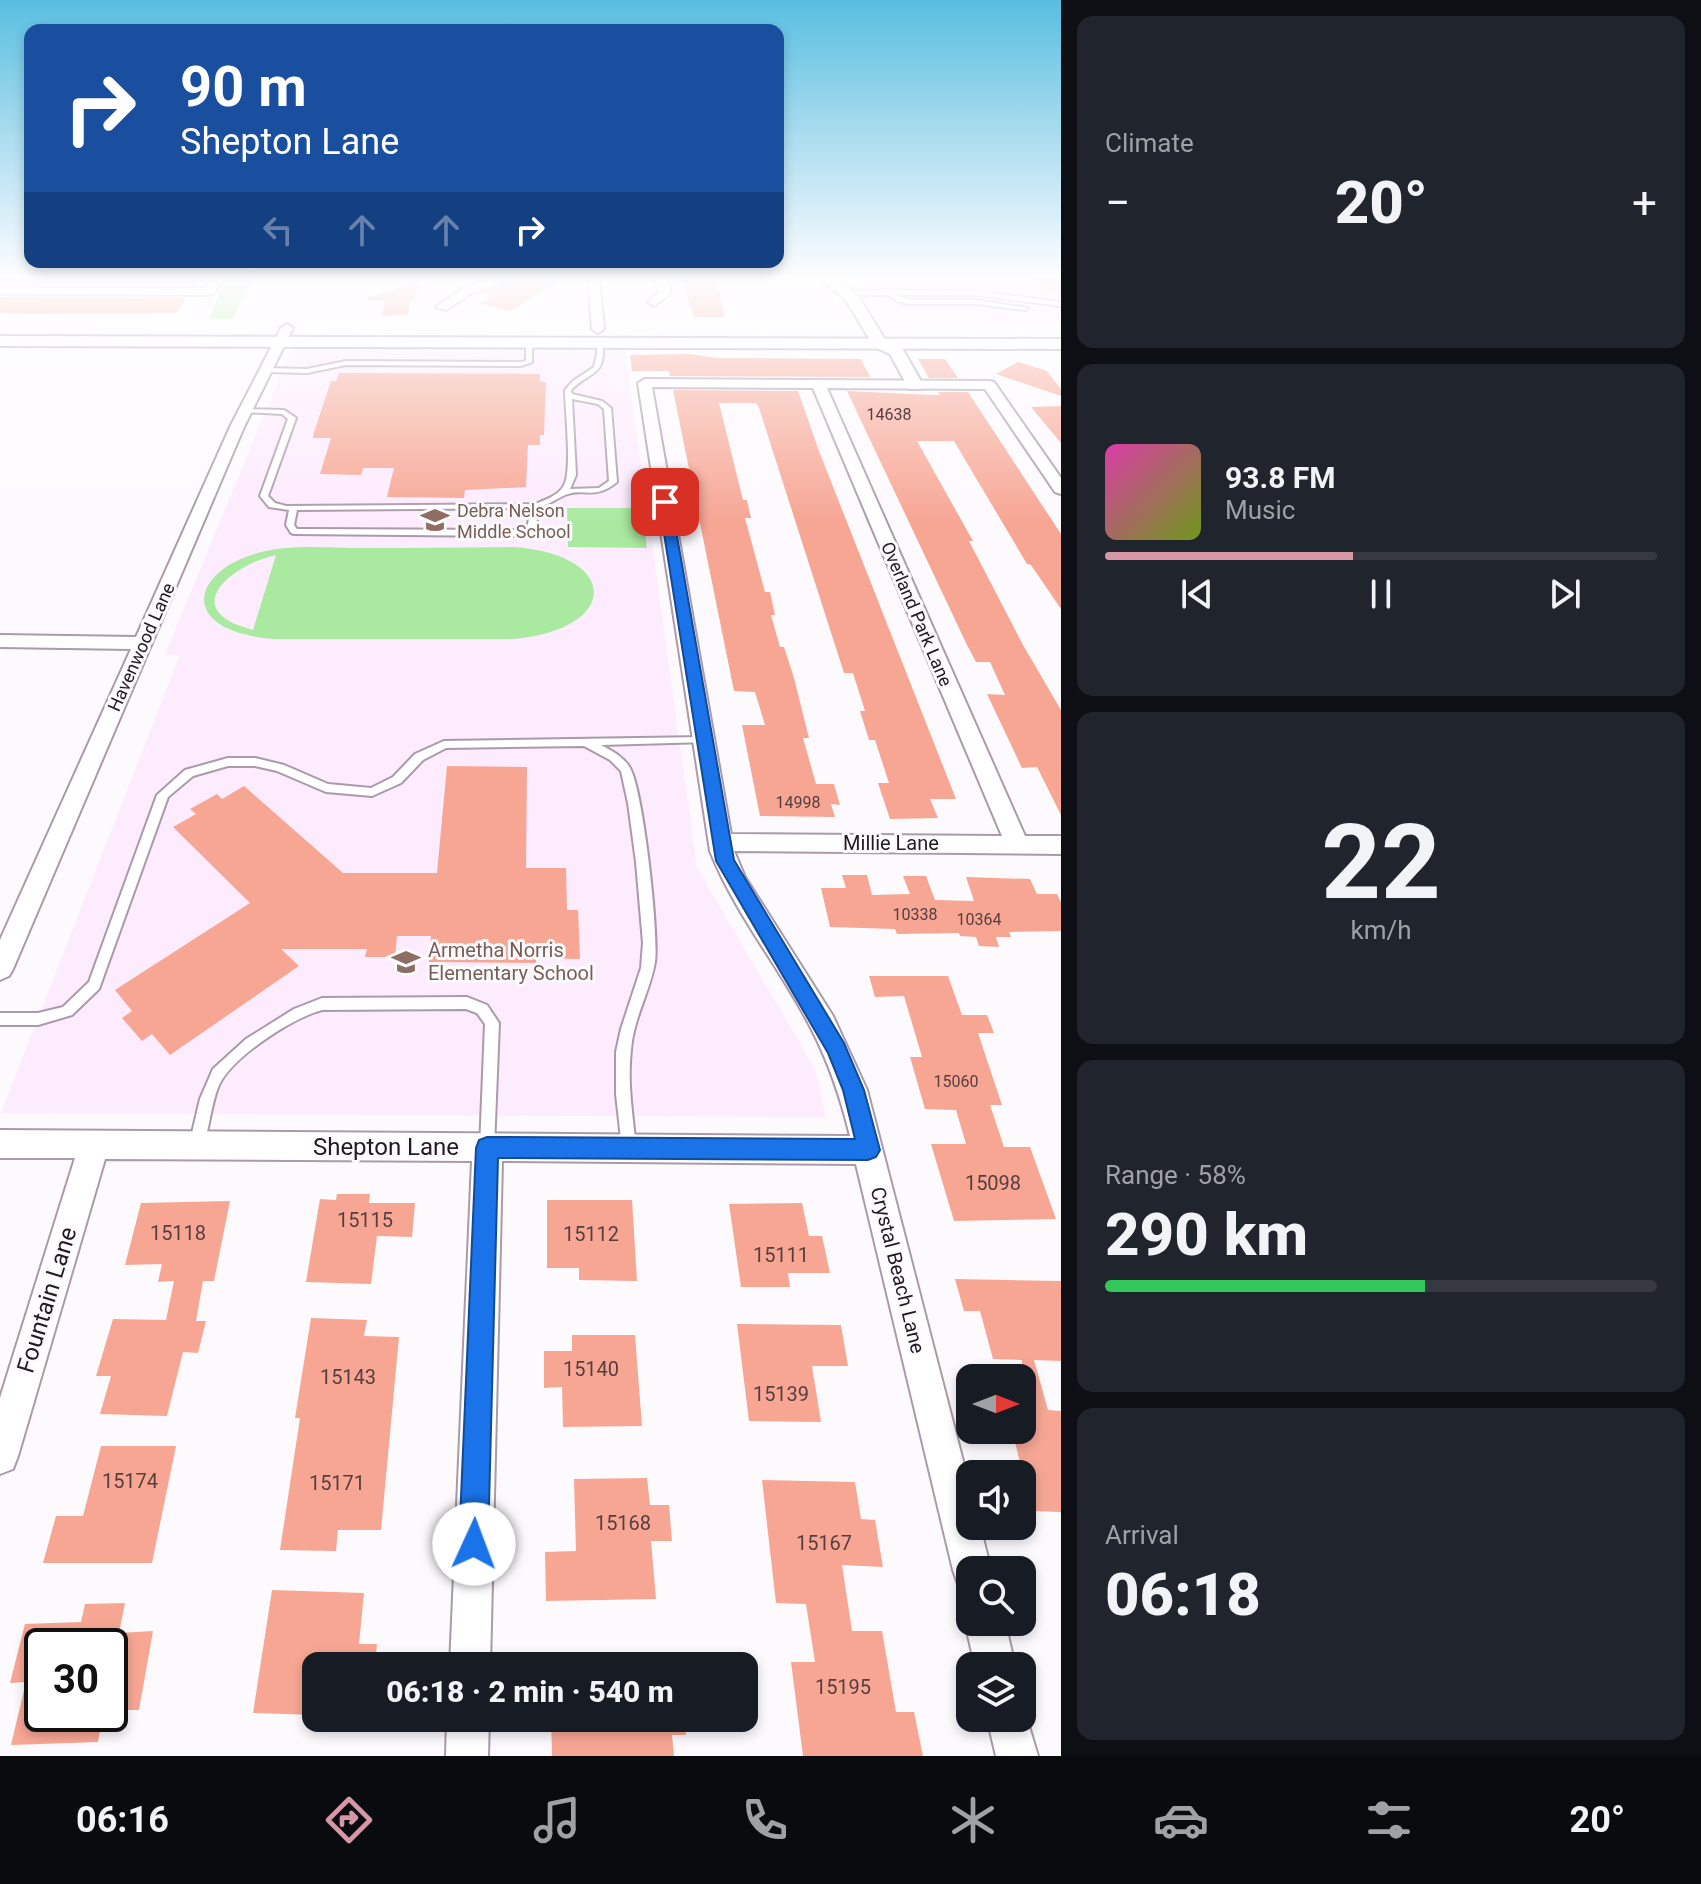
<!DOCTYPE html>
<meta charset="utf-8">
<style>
body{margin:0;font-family:Roboto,sans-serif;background:#20242c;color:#f1f3f6;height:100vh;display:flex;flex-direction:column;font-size:30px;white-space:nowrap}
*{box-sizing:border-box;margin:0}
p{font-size:26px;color:#9ea1a6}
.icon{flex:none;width:44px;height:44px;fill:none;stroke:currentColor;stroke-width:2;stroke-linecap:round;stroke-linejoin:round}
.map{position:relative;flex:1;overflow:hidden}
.drawer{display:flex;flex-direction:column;gap:16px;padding:16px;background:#0d0f14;width:640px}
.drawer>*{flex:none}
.hud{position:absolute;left:24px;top:24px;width:760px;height:244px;border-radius:16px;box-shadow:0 4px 12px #0003;background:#1a4fa0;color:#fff;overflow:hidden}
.needle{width:52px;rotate:90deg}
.fabs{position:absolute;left:956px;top:1364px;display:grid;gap:16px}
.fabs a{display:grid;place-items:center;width:80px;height:80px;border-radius:16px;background:#171b24;box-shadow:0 4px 12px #0003;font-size:40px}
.speed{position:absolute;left:24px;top:1628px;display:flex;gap:16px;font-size:40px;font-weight:700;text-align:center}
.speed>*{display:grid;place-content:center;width:104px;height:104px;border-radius:50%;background:#171b24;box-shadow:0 4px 12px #0003;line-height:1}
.speed .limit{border:4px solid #111;border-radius:12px;background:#fff;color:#111}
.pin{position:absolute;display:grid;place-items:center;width:68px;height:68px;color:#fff;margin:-34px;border-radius:16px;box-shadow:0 4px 12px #0006}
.me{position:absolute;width:88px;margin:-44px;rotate:2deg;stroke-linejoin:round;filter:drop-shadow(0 0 6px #0008)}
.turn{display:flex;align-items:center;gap:28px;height:168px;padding:0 24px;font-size:36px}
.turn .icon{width:104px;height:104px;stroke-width:2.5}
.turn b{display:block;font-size:56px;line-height:68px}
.lanes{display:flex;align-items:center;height:76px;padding:0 24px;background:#0003;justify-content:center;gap:40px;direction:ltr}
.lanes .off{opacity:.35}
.big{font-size:60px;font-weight:800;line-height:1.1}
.drawer .tile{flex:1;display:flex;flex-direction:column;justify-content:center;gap:12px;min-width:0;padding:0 28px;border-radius:16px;background:#20242c}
.drawer .dial{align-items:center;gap:0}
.dial b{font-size:104px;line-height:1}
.song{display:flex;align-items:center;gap:24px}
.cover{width:96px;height:96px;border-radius:12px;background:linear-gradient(135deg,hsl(320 70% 55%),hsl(80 70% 35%))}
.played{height:8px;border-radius:4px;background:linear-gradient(90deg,#d696a6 45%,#363941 45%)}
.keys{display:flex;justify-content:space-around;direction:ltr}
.heat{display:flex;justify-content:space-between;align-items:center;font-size:44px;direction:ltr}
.charge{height:12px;border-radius:6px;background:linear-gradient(90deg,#34c759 58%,#363941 0)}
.trip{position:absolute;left:302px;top:1652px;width:456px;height:80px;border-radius:16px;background:#171b24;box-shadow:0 4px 12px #0003;font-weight:800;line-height:80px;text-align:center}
.tab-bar{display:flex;height:128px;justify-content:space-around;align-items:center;background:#090b0e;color:#9ea1a6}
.tab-bar .icon{width:56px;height:56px}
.tab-bar .on{color:#d696a6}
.tab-bar b{font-size:36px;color:#f1f3f6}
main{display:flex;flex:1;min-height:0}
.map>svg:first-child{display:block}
.built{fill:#fdebfe}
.green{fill:#a9eaa0;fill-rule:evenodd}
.building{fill:#f7a694}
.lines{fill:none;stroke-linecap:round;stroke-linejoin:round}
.service-casing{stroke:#aa9aaa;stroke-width:4}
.minor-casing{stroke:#aa9aaa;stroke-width:4}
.tertiary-casing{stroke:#aa9aaa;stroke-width:4}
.secondary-casing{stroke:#aa9aaa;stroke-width:4}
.service{fill:#fff;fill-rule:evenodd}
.minor{fill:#fff;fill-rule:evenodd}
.tertiary{fill:#fff;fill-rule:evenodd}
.secondary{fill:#fff;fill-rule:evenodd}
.route{fill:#1a73e8;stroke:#114b97;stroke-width:2}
.labels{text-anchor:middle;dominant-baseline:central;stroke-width:6;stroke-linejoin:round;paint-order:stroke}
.number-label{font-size:16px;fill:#563e3e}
.far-education-label{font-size:18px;fill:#785e54;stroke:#fdfafe;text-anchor:start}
.far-street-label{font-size:18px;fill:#211b21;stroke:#fdfafe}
.street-label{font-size:20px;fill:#211b21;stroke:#fdfafe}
.education-label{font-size:20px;fill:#785e54;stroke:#fdfafe;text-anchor:start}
.near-number-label{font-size:20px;fill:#563e3e}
.near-street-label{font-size:24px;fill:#211b21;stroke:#fdfafe}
</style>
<main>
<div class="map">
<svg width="1061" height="1756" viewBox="0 0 1061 1756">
<rect width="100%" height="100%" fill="#fdfafe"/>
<g class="built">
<path d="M841,276H1061V323L888,322L874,300Z"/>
<path d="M291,349L625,350L697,868L815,1069L826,1117L1,1113L180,655H165Z"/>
</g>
<g class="green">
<path d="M227,276H255L232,319H209C217,304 218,290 227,276Z"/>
<path d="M567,508H642L647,548L568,547Z"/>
<path d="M515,547C622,556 619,630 513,639H273C169,630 193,561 277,549C305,545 334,548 362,548C413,548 464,548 515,547ZM276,555L253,630C178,611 228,566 276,555Z"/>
</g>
<g class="building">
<path d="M0,276H201L195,285H0Z"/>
<path d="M527,276H535L536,282L564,280L509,311L479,303L493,296L484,292Z"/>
<path d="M1030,276H1061V293H1046Z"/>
<path d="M681,279H716L725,317H694Z"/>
<path d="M419,281L414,301H410L408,315L381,316L386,301H367V298Z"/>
<path d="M0,297L186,298L176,313L31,314L0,313Z"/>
<path d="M690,354L717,358L861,359L870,377L670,376L669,371H632L630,355Z"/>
<path d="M918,359H945L958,378H929Z"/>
<path d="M1018,362L1047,371L1061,389V396L996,374Z"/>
<path d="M339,373L540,374V381L546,382L544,435H540V445H528L526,487L465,490L464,498L387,497L394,468H363L361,475L320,474L331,438H313L314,432L331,381H336Z"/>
<path d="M673,390L798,391L819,451L956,799H930L938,818L890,819L878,783H889L875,740H869L860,711H865L853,673H844L759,408L756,403H719L743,500H747L751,518H745L765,592H770L775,615H771L780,647H784L794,678L809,738H803L816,784H834L840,805L831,804L835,817L760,816L742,725H765L755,692L734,691Z"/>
<path d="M847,391L932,395H940L938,392H968L1061,534V609L1031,565L1027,564L954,441H917L973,541H969L1023,645L1061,710V815L1037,767L1022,768L987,694L1005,695L990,662H976L967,645Z"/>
<path d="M1061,406V443L1031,407Z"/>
<path d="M447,766L527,767L526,868H566L567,910H578L580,959L536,958V963L429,962L431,936H397L395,957H365L367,949H281L299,966L170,1055L152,1034L142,1041L122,1018L132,1011L115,990L250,903L173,827L196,814L190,809L217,794L222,799L244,786L343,873H437Z"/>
<path d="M842,875H867L872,895L910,894L903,876H926L935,900L974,901L966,877L1030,879L1037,894H1057L1061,902V931L1009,932L1011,937H996L999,947L979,946L976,937L960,936L959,933L897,934L895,929L830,927L821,888H846Z"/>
<path d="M869,976H948L962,1015H987L994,1033H978L1002,1105H990L1004,1147H1030L1056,1219L954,1221L931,1144H966L956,1110L925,1109L910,1057H922L904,996L875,997Z"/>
<path d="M337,1194H370L369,1203H415L412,1237L377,1236L371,1284L306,1282L320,1199L336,1200Z"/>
<path d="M547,1200H632L637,1281L579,1280V1268H547Z"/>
<path d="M230,1201L214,1281H203L196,1321H206L198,1353L183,1352L167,1416L100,1414L111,1376H96L113,1319L166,1320L174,1281L158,1282L162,1264L125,1265L141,1203Z"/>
<path d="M802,1203L809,1236H822L830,1273H788L790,1287H741L729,1204Z"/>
<path d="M955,1279L1061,1281V1361L1034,1360L1048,1410L1061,1411V1512L1032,1511L1012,1430H1022V1360L993,1359L980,1311H964Z"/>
<path d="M311,1318L367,1320L364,1336L399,1337L381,1530H338L336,1551L280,1550L300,1418H295Z"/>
<path d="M737,1324L841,1325L848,1366H812L821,1422L749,1421Z"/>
<path d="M572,1335H635L642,1426L563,1427L562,1387L544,1388V1351H572Z"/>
<path d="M101,1446H176L152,1563H43L56,1516H83Z"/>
<path d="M647,1478L650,1505H669L672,1541H651L656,1599L546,1601L545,1552L576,1551L574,1479Z"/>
<path d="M762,1480L855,1482L861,1519L875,1520L883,1567L842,1565L852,1631H882L896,1712H914L923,1756H803L791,1662H815L806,1604L776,1603Z"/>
<path d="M272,1590L364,1593L359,1644H377L375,1666H316V1715L253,1713Z"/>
<path d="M125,1603L119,1633L153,1631L139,1710H110V1646H42V1714H103L98,1742L11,1745L26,1682L10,1683L25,1624L81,1622L85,1604Z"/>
<path d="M551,1718H684L686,1735H672L674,1756H552Z"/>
</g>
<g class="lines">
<defs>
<g id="service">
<path d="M888,290L975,291L1061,302V306L975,295H896L908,300H977L1028,308L1025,310L977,304H908L897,301L888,295H848L845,293L848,291Z"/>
<path d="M529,340L532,342V362L521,366L346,365L307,373L267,372L264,370L267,368L307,369L346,361L521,362L526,361V342Z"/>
<path d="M600,340L603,342C605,378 592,369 571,390L572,394L602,401L611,408L617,482C594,501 584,487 565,495C556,499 549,504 540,507L534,532L524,536L294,534L291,533L286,525L289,510L269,507L260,496L288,419L282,414L243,412V410L245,409L284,410L296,418L268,496L275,503L286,506L535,504C545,500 557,496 563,487C573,474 565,410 565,390L573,381L594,367L597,354V342ZM572,399L598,404L604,409L609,481L599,488L570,489L576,475ZM531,508L527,529L523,530L305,529H297L294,525L297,510Z"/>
<path d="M704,737L708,738L709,740L708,742L601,745C612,751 624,757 630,768C643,791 659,933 655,962C650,992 633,1019 631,1050C627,1083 633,1116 636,1148L634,1153L629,1155L624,1153L622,1148L616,1094V1052L621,1029L641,968L643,943L636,862L628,803L621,771L610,760L584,746L446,748L423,760L401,783L372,796L326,792L277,771L255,766H228L193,776L168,797L99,989L72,1015L38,1025H0V1013H38L63,1007L89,982L157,795L185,770L228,758H255L284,765L328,784L371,788L393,777L415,754L444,741Z"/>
<path d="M467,997L487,1005L499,1023L494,1148L492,1153L487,1155L482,1153L480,1148L485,1024L477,1013L466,1009L322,1010C292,1018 232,1057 219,1085C210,1106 210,1130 201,1151L196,1153L191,1151L189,1146L200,1099L213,1069L246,1039L294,1009L322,998Z"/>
</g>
<g id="minor">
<path d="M214,276H225L213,294L209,295L0,294V288H205Z"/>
<path d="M502,276H524L472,293L446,310L436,307L464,288Z"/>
<path d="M588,276H599L604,329L598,333L592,329Z"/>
<path d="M655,276H666L671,293L654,306L648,302L659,292Z"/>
<path d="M287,324L293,328L244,427L13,969L9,976L0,980V940L131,649L0,647V635L136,637L230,427L281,328Z"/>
<path d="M645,379L989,381L994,382L1061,478V494L1055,492L985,389L827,388L1025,836H1061V854L734,851L745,877L833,1016L867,1090L970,1488V1526H980L991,1570H970V1588L958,1584L953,1570L856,1164L502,1161L490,1666H450L472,1161L105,1159L18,1456L13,1469L0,1474V1398L75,1158H0V1130L850,1136C841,1099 830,1066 813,1032C782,970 736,916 710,851L638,383ZM652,387L813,388L1002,836L731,834Z"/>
<path d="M970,1610V1622H1005L1015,1666H975L965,1622Z"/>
<path d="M1022,1703L1038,1756H996L987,1718H1022Z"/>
<path d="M447,1718H489L488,1756H446Z"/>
</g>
<path id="tertiary" d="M816,276H832L857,294L886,341L902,348L923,385L921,389H909L890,354L874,347L846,300Z"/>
<path id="secondary" d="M0,336L1061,339V349L0,346Z"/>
</defs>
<use href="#service" class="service-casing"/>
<use href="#minor" class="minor-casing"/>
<use href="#tertiary" class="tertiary-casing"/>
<use href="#secondary" class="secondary-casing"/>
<use href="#service" class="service"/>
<use href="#minor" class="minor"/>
<use href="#tertiary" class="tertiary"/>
<use href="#secondary" class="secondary"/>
</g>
<linearGradient id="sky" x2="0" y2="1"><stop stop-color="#59bee1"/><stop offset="0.53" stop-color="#fefdff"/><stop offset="1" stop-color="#fefdff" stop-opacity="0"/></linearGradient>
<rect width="1061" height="522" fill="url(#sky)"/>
<path class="route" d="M665,499L671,502L734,860L844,1043L864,1090L880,1150L876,1157L868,1160L498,1158L488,1544L484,1554L474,1558L464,1554L459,1544L476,1148L479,1140L487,1137L855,1139L843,1090L828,1053L716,861L659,502Z"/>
<defs>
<symbol id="school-bare" viewBox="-9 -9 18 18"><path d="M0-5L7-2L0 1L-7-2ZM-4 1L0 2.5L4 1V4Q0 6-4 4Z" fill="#8d6e63" stroke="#fdfafe" stroke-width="2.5" paint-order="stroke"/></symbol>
</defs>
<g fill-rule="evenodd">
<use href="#school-bare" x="415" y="500" width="40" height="40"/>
<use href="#school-bare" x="386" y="942" width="40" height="40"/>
</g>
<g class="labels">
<g class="number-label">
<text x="889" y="414">14638</text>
<text x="798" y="802">14998</text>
<text x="915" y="914">10338</text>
<text x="979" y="919">10364</text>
<text x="956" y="1081">15060</text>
</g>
<g class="far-education-label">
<text x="457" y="510">Debra Nelson<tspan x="457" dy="21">Middle School</tspan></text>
</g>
<g class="far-street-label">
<text transform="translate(917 614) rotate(67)">Overland Park Lane</text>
<text transform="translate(141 647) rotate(-66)">Havenwood Lane</text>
</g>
<g class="street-label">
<text x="891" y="843">Millie Lane</text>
<text transform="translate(898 1270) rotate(76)">Crystal Beach Lane</text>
</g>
<g class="education-label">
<text x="428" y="950">Armetha Norris<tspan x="428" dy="23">Elementary School</tspan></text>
</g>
<g class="near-number-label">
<text x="993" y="1183">15098</text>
<text x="365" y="1220">15115</text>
<text x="178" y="1233">15118</text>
<text x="591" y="1234">15112</text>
<text x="781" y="1255">15111</text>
<text x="591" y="1369">15140</text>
<text x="348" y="1377">15143</text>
<text x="781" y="1394">15139</text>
<text x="130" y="1481">15174</text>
<text x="337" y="1483">15171</text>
<text x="623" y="1523">15168</text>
<text x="824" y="1543">15167</text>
<text x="843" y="1687">15195</text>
</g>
<g class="near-street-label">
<text x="386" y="1147">Shepton Lane</text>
<text transform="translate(47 1300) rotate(-73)">Fountain Lane</text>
</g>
</g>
</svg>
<div class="fabs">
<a><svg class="needle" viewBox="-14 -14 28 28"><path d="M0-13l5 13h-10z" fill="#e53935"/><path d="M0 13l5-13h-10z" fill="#9ea1a6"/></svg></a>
<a><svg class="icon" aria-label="sound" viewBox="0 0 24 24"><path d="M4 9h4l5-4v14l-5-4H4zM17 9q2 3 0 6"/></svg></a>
<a><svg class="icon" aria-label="search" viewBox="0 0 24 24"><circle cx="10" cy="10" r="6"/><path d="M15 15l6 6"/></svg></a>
<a><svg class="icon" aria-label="layers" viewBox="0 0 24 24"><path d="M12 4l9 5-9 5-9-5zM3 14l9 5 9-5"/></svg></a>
</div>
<div class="speed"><div class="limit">30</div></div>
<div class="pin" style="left:665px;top:502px;background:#d93025"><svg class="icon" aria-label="arrive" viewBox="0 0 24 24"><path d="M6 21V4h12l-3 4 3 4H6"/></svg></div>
<svg class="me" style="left:474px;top:1544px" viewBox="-20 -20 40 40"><circle r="19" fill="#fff"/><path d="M0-13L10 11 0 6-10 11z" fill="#1a73e8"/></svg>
<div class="trip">06:18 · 2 min · 540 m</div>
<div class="hud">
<div class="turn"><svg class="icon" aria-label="right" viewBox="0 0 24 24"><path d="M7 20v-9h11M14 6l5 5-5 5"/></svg><div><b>90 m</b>Shepton Lane</div></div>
<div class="lanes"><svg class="icon off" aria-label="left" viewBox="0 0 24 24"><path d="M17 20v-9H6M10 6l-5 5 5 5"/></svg><svg class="icon off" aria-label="ahead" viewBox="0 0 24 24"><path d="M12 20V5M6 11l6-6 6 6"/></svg><svg class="icon off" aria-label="ahead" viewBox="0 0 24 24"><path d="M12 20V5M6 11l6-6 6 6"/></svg><svg class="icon" aria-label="right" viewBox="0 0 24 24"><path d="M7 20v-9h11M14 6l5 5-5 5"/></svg></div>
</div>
</div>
<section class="drawer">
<div class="tile"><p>Climate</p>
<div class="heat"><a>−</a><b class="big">20°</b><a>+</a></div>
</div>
<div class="tile">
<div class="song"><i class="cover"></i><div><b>93.8 FM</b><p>Music</p></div></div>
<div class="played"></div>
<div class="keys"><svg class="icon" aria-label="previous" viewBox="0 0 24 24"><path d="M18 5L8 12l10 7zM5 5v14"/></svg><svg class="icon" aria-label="pause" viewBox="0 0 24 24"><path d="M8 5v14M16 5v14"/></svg><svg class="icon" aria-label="next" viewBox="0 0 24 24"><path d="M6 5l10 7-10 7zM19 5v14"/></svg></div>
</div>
<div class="tile dial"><b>22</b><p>km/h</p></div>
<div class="tile"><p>Range · 58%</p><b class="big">290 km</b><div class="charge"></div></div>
<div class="tile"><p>Arrival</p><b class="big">06:18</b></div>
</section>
</main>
<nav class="tab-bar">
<b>06:16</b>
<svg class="icon on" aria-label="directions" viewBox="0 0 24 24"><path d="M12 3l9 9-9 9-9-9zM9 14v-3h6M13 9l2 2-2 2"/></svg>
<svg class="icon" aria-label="music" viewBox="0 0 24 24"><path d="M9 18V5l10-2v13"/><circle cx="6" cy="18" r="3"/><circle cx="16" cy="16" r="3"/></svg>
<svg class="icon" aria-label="phone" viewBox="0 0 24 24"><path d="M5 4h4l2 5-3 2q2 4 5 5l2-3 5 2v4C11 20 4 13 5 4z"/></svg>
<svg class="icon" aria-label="climate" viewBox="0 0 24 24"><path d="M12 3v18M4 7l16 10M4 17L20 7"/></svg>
<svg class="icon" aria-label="car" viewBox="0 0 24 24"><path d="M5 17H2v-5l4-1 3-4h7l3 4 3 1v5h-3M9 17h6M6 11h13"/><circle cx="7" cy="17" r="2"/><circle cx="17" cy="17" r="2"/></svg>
<svg class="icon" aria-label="filters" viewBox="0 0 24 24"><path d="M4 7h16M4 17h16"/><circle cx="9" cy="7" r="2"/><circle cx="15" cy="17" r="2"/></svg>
<b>20°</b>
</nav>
